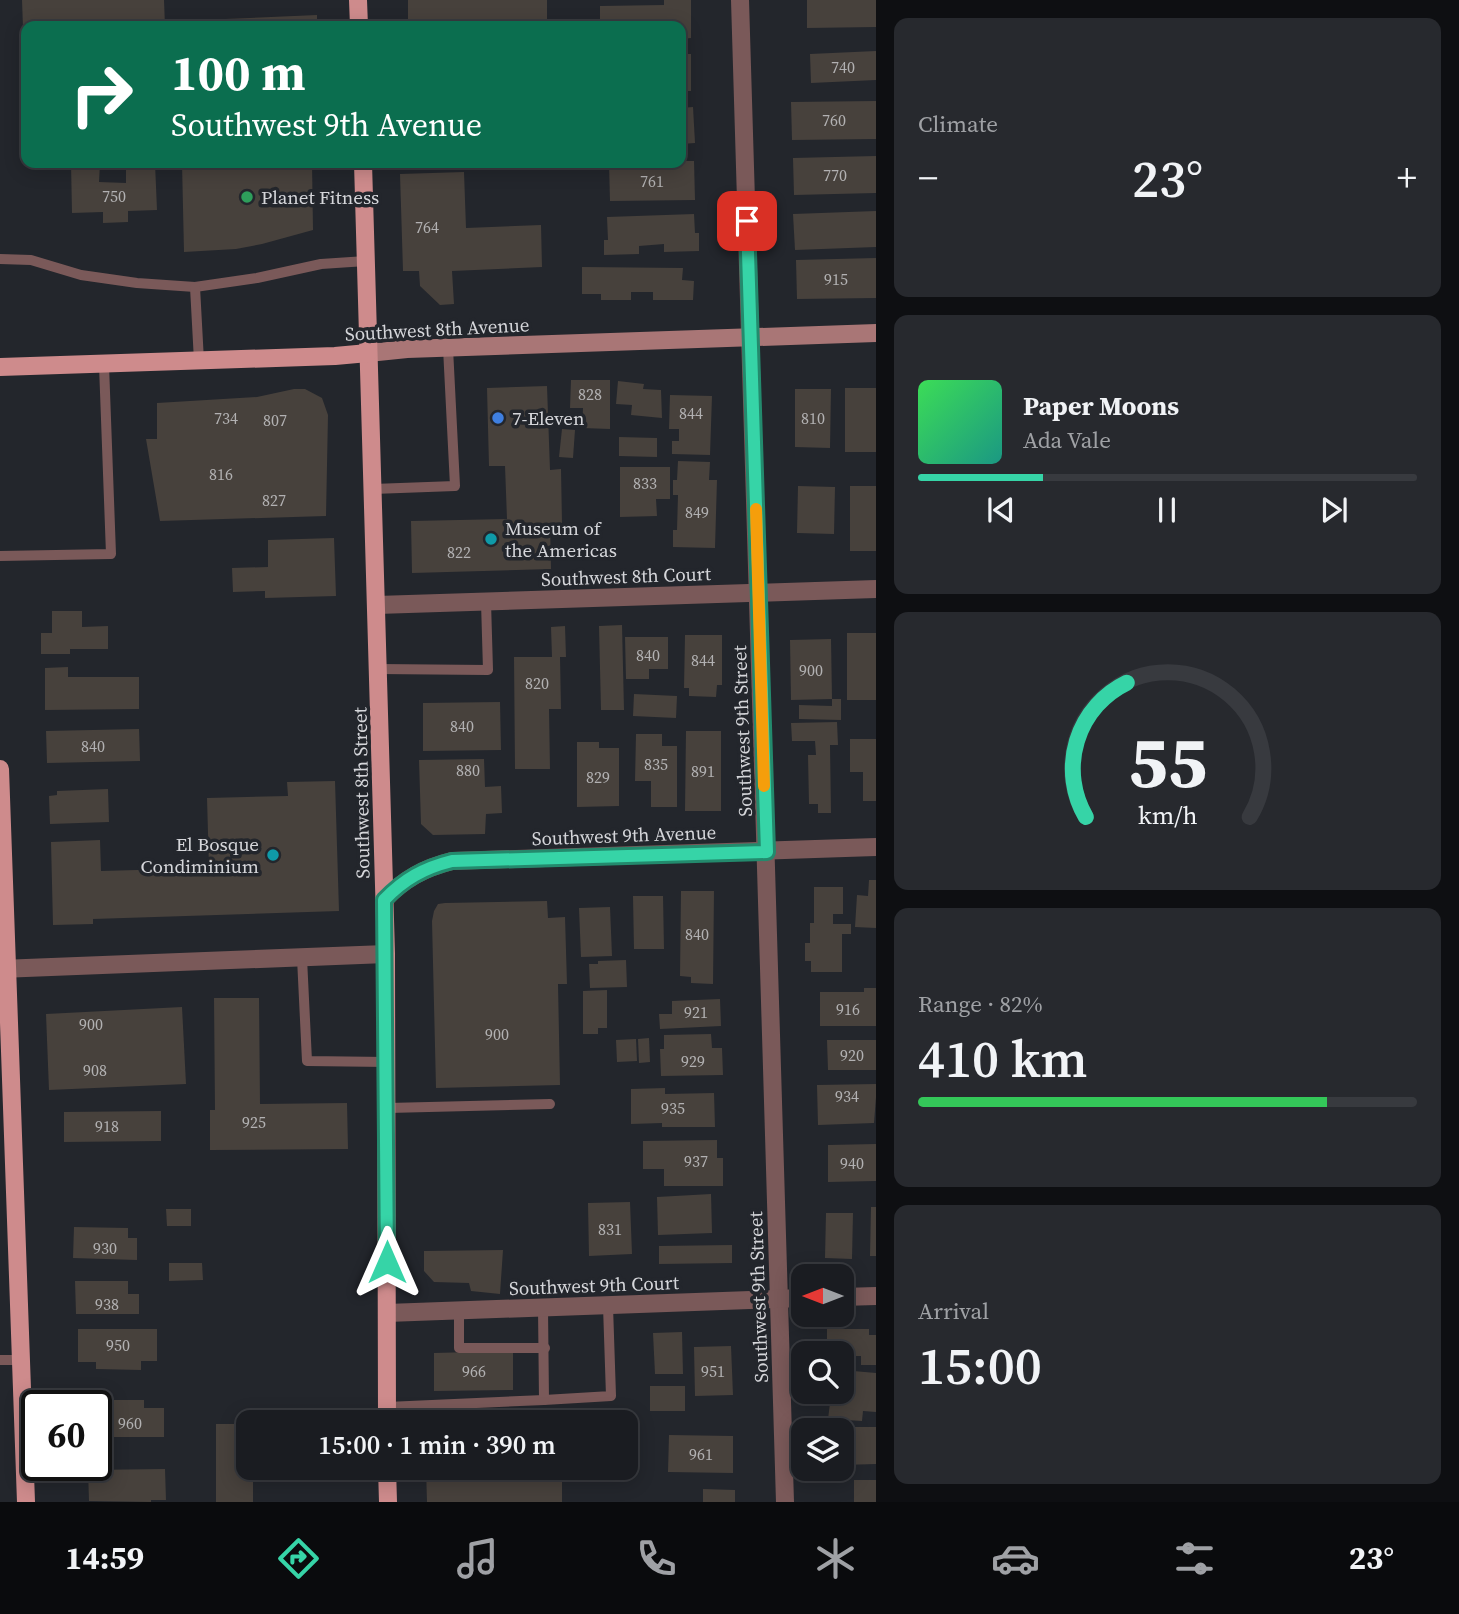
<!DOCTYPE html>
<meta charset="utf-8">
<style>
body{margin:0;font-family:"Source Serif 4",serif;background:#27292e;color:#f1f3f6;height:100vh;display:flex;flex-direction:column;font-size:26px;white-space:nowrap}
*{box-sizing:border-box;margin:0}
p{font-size:23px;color:#9fa1a5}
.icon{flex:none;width:38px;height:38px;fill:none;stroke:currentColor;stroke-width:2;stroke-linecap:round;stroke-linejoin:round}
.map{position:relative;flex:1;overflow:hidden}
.sheet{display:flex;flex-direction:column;gap:18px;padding:18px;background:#0e0f12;width:583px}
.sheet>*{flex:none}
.guide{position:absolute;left:21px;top:21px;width:665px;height:147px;border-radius:14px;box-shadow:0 4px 18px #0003,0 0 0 2px #383a3f;background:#0b6e4f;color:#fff;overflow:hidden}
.needle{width:46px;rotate:270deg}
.tools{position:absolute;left:791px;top:1264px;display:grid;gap:14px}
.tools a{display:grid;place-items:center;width:63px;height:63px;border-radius:14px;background:#1a1c21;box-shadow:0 4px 18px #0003,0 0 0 2px #383a3f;font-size:35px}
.speed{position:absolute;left:21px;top:1390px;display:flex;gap:14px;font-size:35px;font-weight:700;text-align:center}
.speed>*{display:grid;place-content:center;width:91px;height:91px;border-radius:50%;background:#1a1c21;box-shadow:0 4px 18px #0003,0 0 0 2px #383a3f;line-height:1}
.speed .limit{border:4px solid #111;border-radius:10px;background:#fff;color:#111}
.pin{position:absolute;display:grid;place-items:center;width:60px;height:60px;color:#fff;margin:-30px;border-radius:14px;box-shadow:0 4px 10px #0006}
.me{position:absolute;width:77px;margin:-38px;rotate:0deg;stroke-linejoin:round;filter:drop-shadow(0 0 5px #0008)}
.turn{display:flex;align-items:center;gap:24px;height:147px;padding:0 35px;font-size:32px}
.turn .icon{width:91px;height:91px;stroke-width:2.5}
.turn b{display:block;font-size:49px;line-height:60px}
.big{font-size:52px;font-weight:600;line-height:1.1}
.sheet .tile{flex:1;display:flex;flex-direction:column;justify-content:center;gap:10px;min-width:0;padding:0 24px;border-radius:14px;background:#27292e}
.sheet .dial{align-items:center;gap:0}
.dial svg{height:182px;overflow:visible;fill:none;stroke:#383a3f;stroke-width:7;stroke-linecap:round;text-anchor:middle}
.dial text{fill:#f1f3f6;stroke:none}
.song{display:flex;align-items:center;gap:21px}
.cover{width:84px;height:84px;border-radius:10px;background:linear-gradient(135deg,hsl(130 70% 55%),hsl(170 70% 35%))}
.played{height:7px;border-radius:4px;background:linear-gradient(90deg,#36d4a7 25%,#383a3f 25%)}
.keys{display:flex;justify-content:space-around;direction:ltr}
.heat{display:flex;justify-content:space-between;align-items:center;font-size:38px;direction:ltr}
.charge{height:10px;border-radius:5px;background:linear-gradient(90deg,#34c759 82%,#383a3f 0)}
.trip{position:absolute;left:236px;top:1410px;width:402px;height:70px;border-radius:14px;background:#1a1c21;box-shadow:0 4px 18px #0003,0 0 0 2px #383a3f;font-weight:600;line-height:70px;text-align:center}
.tabs{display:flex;height:112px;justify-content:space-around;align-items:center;background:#0a0b0d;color:#9fa1a5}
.tabs .icon{width:49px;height:49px}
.tabs .selected{color:#36d4a7}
.tabs b{font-size:32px;color:#f1f3f6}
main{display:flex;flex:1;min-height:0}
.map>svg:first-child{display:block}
.building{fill:#47413c}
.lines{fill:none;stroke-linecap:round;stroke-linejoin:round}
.lane{stroke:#7a5959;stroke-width:10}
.street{stroke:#7a5959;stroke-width:18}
.secondary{stroke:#a97676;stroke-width:18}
.primary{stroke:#ce8b8c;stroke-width:18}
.route-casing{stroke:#238a6d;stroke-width:18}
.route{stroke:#36d4a7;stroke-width:12}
.slow{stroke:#f59e0b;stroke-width:12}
.leisure-dot{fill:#2e9e5b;stroke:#23262c;stroke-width:2.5}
.shop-dot{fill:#3f7fe0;stroke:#23262c;stroke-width:2.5}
.culture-dot{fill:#0f9aa8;stroke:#23262c;stroke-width:2.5}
.labels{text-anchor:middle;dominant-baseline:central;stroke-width:7;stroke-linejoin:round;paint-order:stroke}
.number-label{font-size:16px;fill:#b2b1b2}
.poi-label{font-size:19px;fill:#d5d6da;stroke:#23262c;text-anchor:start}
.street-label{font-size:19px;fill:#d5d6da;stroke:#23262c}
</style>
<main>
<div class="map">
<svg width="877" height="1502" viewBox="0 0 877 1502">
<rect width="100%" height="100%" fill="#23262c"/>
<g class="building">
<path d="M22,0H164L165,26H26V56L24,57Z"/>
<rect x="408" y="0" width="139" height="26"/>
<path d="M664,0H691V38L681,39V26H600V6L664,5Z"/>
<path d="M807,0H877V27L807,28Z"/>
<path d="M317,15V26H225V19Z"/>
<path d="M877,51V80L811,83L810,54Z"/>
<rect x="681" y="54" width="10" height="37"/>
<path d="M877,101V139L792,140L791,102Z"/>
<path d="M693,107L695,143L681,144V108Z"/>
<path d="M877,156V193L794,195L793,158Z"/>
<path d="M681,161H694L695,200L610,201L609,163Z"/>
<path d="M71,163H100L99,182L126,183V166L102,165V163H155L157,210L128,211V222L103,223V212L72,213Z"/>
<path d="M182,163H312L313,230L262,244L236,249L184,252Z"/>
<path d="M464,172L466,228L541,225L542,267L452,271L454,304L440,305L420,286L419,271H403L400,174Z"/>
<path d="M877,211V247L795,250L793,214Z"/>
<path d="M694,214L695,233H699V251L664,252V244L639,246V254L604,255V240H608L607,217Z"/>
<path d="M877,258V298L797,299L796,260Z"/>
<path d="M582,267L683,268L682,280L694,281L693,300H653V292H631V300H601V294H582Z"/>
<path d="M571,380H610V429L582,428L583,408H570Z"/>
<path d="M618,381L644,384L643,389L661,390L662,418L631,415L632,405L616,404Z"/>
<path d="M547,386L550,470L561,469L562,523H550L551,569L412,573L411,521L507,519L505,466H489L487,388Z"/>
<rect x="845" y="388" width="32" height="64"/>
<path d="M294,389H305L322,398L328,415L326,516L160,521L146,439H157V403L257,397Z"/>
<path d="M795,389H831L830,448L795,447Z"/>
<path d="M670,395L712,396L710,455L672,454V441H679V429H669Z"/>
<path d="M562,429L575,430L573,458L559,457Z"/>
<path d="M619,437L657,438V457L619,456Z"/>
<path d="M678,461L710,462L709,480H717L715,548L673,547V530H677L678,495H673V480H677Z"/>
<path d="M620,467H670V499H656L657,516L620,517Z"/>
<path d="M798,486L835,487L834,534L797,533Z"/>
<rect x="850" y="486" width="27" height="65"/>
<path d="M334,538L336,596L265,598V591L233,592L232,568L268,567V540Z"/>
<path d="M52,611H82V627L108,626V649H70V654H41V633H52Z"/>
<path d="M622,625L624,710H601L599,626Z"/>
<path d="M565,626L566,657H560L561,709H549L550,769H515L514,657H552L551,627Z"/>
<rect x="847" y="633" width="30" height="67"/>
<path d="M685,635H722V685H717L716,697L689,696V688H684Z"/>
<path d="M625,637H668V669H649V679H626Z"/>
<path d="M831,639L832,699L791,700L790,640Z"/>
<path d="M68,667V677H139V709L45,710V668Z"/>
<path d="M634,694L677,696L676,718L633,716Z"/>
<path d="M832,699H841V720L799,719V705L832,706Z"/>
<path d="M500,702L501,750L423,751V703Z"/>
<path d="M837,722L838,745H830L831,813H818V804H809L808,755H816L815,741H792L791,723Z"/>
<path d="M139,729L140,761L47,763L46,731Z"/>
<path d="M686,731H721V811H685Z"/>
<path d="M636,734H662V746H677V807H651V781H635Z"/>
<path d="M850,739H877V801H863V772H850Z"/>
<path d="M577,742H599V748H619V806L577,807Z"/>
<path d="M484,759L485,787L501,786L502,813L486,814L485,834L433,835L421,824L419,760Z"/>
<path d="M335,781L339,911L93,919V924L53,925L51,842L100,840L101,871L209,868L207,798L288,796L287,782Z"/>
<path d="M108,789L109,822L50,824L49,796L57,795V791Z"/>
<path d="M869,880H877V928L855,927L857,895L868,896Z"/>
<path d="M814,887H843V914H833V924H851V934H842V972H811V961H805V943H810V923H814Z"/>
<path d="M681,891H714L713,984L691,983V977L680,976Z"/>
<path d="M633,896H663L664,949H634Z"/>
<path d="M547,901L548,918L565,917L567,984H558L560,1085L436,1088L432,921L434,911L438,904L445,903Z"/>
<path d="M610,907L612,956L581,957L579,908Z"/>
<path d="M626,960L627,987L590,988L589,964H598V961Z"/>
<path d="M864,988H877V1026H820V992H864Z"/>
<path d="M607,990V1028H598V1034H583V991Z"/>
<path d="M214,998H259L260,1104L347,1103L348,1149L210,1150V1110H215Z"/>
<path d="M720,999L721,1026L660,1029L659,1014H672V1001Z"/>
<path d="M182,1007L186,1084L49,1090L46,1014Z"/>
<path d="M711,1034L712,1048H722L723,1075L661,1076L660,1049H664V1035Z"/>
<path d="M649,1038L650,1062L639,1063L638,1039Z"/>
<path d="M636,1039L637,1061L617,1062L616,1040Z"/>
<path d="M827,1040H877V1070H828Z"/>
<path d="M877,1084L874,1123L818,1125L817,1085Z"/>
<path d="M665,1088V1094L714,1093L715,1127H662V1123L631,1124V1089Z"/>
<path d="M161,1111V1141L64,1142V1112Z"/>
<path d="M717,1140V1158H723V1186H664V1169H643V1141Z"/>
<path d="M877,1144V1181L828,1182V1145Z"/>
<path d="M711,1194L712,1233L658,1235L657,1197Z"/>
<path d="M630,1202L632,1254L589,1256L588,1203Z"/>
<path d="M871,1207H877V1256H870Z"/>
<path d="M166,1209H191V1226H167Z"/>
<path d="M826,1213H853L852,1259L825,1258Z"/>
<path d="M74,1227L128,1228V1238H137V1260L73,1258Z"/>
<path d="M732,1245V1263L659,1264V1246Z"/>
<path d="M503,1250L500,1294L471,1291L469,1283L434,1282L424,1271V1251Z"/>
<path d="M169,1263H202L203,1280L169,1281Z"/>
<path d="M75,1281H128V1294H139V1314H76Z"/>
<path d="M78,1329H157V1361H141V1370L96,1369V1362H78Z"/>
<path d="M827,1329H869V1335H877V1365H861V1356H842V1353H827Z"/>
<path d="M682,1332L683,1374H655L653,1333Z"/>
<path d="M731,1346L733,1395L695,1396L694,1347Z"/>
<path d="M513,1351V1390L434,1391V1353Z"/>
<path d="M842,1370L877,1373V1412L863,1411L862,1421L828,1419L830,1403L819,1402L820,1394L830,1395V1391H842Z"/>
<rect x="650" y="1386" width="35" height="25"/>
<path d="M106,1400H144V1408H164V1437H96V1407H106Z"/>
<path d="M216,1424H248V1468H253V1502H216Z"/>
<path d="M842,1427H877V1464L842,1465Z"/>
<path d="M669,1435L733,1436V1473L668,1472Z"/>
<path d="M426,1468H562V1502H427Z"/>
<path d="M165,1469L166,1500H151V1502L89,1501L88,1470Z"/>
<rect x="854" y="1480" width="23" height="22"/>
<path d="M703,1489L735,1490V1502H703Z"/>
</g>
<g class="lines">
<g class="lane">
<path d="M0,259L31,260L81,275L137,283L195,287L257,278L321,264L366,261"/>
<path d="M195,287L199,361"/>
<path d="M373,489L455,486L448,348"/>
<path d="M0,556L111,554L104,365"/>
<path d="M378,669L488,670L486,602"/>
<path d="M302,958L307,1061L387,1062"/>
<path d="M388,1108L550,1104"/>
<path d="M459,1311V1348H545"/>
<path d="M0,1360H21"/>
<path d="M544,1400L611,1396L608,1306"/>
<path d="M387,1407L544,1400L543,1308"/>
</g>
<g class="street">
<path d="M740,0L785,1502"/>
<path d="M377,605L877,589"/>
<path d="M384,900C404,879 424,868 452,861L877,847"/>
<path d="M0,969L386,954"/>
<path d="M842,1297L877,1296"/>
<path d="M387,1313L803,1298"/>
</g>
<path class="secondary" d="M368,353L407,349L877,333"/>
<g class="primary">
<path d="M358,0L359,26"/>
<path d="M363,163L386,954L387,1423"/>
<path d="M0,367L335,356L368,353"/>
<path d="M0,769L26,1502"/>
<path d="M387,1468L388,1502"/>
</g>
</g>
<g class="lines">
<defs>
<path id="route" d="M387,1262L384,900C404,879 424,868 452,861L767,852L747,221"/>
</defs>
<use href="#route" class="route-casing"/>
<use href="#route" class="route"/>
<path class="slow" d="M756,509L764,786"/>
</g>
<circle class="leisure-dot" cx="247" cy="197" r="7"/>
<circle class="shop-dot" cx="498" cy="418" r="7"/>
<g class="culture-dot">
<circle cx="491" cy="539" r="7"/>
<circle cx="273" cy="855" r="7"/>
</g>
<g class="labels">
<g class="number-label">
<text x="843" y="67">740</text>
<text x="834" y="120">760</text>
<text x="835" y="175">770</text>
<text x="652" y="181">761</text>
<text x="114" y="196">750</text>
<text x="427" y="227">764</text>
<text x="836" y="279">915</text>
<text x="590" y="394">828</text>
<text x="691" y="413">844</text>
<text x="226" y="418">734</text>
<text x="813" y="418">810</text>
<text x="275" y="420">807</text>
<text x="221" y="474">816</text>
<text x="645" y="483">833</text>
<text x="274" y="500">827</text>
<text x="697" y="512">849</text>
<text x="459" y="552">822</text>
<text x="648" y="655">840</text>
<text x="703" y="660">844</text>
<text x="811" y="670">900</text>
<text x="537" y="683">820</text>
<text x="462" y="726">840</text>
<text x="93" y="746">840</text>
<text x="656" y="764">835</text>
<text x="468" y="770">880</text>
<text x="703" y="771">891</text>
<text x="598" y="777">829</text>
<text x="697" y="934">840</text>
<text x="848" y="1009">916</text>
<text x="696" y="1012">921</text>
<text x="91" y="1024">900</text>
<text x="497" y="1034">900</text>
<text x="852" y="1055">920</text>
<text x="693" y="1061">929</text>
<text x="95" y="1070">908</text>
<text x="847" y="1096">934</text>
<text x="673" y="1108">935</text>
<text x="254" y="1122">925</text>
<text x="107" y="1126">918</text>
<text x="696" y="1161">937</text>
<text x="852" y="1163">940</text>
<text x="610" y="1229">831</text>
<text x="105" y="1248">930</text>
<text x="107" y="1304">938</text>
<text x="118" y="1345">950</text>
<text x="474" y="1371">966</text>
<text x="713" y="1371">951</text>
<text x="130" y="1423">960</text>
<text x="701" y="1454">961</text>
</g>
<g class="poi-label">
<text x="261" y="197">Planet Fitness</text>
<text x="512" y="418">7-Eleven</text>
<text x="505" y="528">Museum of<tspan x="505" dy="22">the Americas</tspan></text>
<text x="259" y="844" text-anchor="end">El Bosque<tspan x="259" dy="22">Condiminium</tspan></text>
</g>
<g class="street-label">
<text transform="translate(437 329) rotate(-3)">Southwest 8th Avenue</text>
<text transform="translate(626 576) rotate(-2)">Southwest 8th Court</text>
<text transform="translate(742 731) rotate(-92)">Southwest 9th Street</text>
<text transform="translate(361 793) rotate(-91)">Southwest 8th Street</text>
<text transform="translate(624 835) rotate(-2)">Southwest 9th Avenue</text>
<text transform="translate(594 1285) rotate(-2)">Southwest 9th Court</text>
<text transform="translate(758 1297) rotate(-92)">Southwest 9th Street</text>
</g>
</g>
</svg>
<div class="tools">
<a><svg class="needle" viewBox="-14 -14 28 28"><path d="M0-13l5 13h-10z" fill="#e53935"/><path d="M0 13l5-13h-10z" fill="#9fa1a5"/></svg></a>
<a><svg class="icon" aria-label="search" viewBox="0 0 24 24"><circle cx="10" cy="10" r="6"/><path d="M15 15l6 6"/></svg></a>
<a><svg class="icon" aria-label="layers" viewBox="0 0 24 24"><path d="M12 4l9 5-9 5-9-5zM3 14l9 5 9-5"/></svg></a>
</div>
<div class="speed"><div class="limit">60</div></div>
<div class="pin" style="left:747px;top:221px;background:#d93025"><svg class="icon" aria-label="arrive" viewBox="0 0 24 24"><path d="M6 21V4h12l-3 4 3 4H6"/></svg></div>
<svg class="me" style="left:387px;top:1262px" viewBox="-20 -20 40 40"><path d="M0-17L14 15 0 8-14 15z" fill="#36d4a7" stroke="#fff" stroke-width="4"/></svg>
<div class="trip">15:00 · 1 min · 390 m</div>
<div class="guide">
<div class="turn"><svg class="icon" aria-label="right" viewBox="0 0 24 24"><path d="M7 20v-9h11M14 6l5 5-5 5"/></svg><div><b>100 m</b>Southwest 9th Avenue</div></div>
</div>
</div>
<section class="sheet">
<div class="tile"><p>Climate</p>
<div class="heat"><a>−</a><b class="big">23°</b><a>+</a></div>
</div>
<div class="tile">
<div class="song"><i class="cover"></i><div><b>Paper Moons</b><p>Ada Vale</p></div></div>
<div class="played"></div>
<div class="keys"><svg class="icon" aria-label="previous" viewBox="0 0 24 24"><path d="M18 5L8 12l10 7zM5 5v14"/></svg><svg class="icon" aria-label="pause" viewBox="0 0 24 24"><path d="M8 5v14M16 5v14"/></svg><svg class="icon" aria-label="next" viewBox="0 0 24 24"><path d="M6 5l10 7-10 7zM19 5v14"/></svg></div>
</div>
<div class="tile dial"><svg viewBox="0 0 100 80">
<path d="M14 69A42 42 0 1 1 86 69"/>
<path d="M14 69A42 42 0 0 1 32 10" stroke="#36d4a7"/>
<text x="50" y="56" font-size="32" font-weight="700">55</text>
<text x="50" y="72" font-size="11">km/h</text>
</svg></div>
<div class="tile"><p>Range · 82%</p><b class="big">410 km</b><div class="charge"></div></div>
<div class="tile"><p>Arrival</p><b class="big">15:00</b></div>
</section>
</main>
<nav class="tabs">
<b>14:59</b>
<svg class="icon selected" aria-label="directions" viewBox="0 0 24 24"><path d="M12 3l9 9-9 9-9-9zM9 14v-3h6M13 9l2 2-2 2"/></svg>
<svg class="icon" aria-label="music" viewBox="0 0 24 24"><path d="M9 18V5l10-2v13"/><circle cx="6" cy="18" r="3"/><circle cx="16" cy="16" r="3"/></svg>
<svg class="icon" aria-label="phone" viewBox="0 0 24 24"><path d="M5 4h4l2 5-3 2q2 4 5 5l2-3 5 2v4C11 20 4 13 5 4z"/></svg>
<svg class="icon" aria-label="climate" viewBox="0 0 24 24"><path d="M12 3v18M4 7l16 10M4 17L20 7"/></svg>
<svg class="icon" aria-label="car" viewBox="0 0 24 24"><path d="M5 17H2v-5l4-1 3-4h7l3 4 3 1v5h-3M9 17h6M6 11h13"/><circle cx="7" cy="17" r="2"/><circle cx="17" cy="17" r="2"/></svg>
<svg class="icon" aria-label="filters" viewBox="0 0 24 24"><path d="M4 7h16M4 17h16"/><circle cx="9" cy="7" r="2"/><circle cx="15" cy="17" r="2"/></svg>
<b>23°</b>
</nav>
